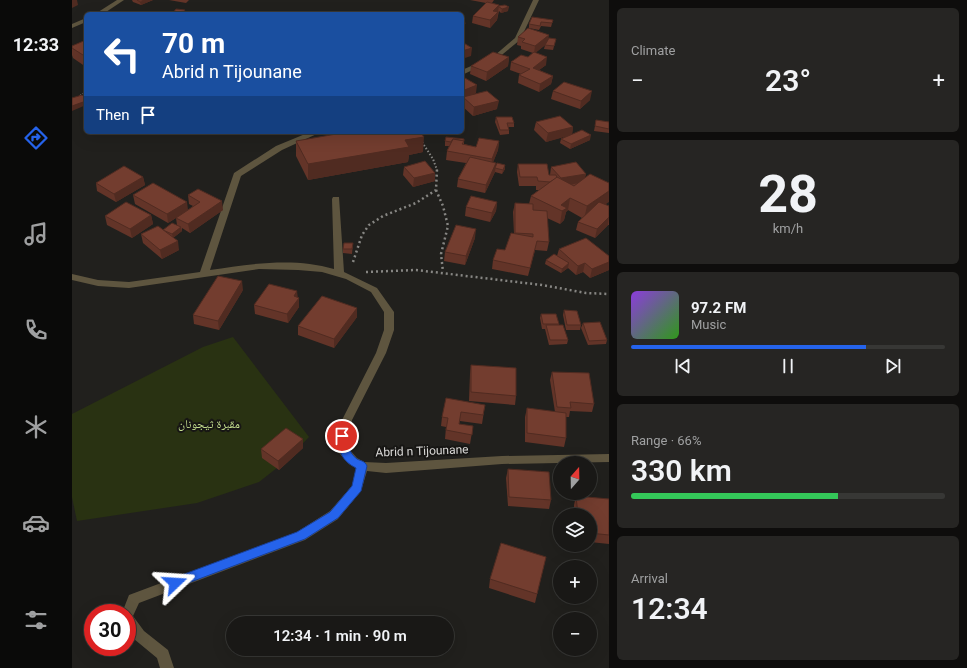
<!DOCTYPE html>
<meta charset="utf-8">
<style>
body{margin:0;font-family:Roboto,"Noto Naskh Arabic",sans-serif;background:#262523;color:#f1f3f6;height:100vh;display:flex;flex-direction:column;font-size:15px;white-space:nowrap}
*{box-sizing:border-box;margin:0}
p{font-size:13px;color:#9fa0a1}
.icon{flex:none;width:22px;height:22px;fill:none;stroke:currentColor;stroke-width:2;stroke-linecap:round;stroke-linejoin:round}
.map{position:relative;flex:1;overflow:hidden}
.sheet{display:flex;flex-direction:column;gap:8px;padding:8px;background:#0e0d0c;width:358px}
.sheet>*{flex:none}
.guide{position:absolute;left:12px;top:12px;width:380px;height:122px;border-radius:6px;box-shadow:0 4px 16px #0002,0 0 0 1px #373735;background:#1a4fa0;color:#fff;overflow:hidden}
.needle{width:26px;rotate:20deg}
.controls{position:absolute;left:481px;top:456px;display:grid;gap:8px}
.controls a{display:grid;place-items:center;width:44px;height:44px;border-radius:50%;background:#191816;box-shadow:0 4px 16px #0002,0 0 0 1px #373735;font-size:20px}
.speed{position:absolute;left:12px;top:604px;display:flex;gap:8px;font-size:20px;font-weight:700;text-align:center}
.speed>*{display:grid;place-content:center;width:52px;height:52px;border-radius:50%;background:#191816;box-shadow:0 4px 16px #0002,0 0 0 1px #373735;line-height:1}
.speed .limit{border:6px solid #d22;background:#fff;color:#111}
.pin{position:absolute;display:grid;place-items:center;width:34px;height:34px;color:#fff;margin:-17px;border:2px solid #fff;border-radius:50%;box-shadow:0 1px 4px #0007}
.me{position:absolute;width:44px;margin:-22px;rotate:70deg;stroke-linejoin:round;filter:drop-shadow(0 0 3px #0008)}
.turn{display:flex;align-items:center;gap:14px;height:84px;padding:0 12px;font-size:18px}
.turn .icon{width:52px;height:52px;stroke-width:2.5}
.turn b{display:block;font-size:28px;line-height:34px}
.then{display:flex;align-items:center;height:38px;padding:0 12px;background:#0003;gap:8px;font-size:15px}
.big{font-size:30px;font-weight:600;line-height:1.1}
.sheet .card{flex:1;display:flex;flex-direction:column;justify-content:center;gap:6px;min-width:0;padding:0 14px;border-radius:6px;background:#262523}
.sheet .dial{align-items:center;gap:0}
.dial b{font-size:52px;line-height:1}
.song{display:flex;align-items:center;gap:12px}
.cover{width:48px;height:48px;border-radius:6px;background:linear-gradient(135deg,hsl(270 70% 55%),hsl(110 70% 35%))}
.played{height:4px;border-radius:2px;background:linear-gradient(90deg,#2563eb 75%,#373735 75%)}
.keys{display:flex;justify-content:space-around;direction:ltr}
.heat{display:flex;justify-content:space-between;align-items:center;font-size:22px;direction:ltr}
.charge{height:6px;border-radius:3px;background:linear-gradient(90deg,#34c759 66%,#373735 0)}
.trip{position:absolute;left:154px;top:616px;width:228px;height:40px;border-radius:20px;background:#191816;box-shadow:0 4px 16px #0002,0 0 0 1px #373735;font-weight:600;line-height:40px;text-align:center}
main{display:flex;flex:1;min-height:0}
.tab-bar{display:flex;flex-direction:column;width:72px;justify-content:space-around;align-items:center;background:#0a0a09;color:#9fa0a1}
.tab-bar .icon{width:28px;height:28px}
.tab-bar .on{color:#2563eb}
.tab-bar b{font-size:18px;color:#f1f3f6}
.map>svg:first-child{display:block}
.green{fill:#293212}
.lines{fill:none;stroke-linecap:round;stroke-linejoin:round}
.path-far1{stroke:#878683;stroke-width:2;stroke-dasharray:1.5 2;stroke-linecap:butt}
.path{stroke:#878683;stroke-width:2.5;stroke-dasharray:2 3;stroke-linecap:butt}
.minor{fill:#5e553f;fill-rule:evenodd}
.wall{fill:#633428}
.shaded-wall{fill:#502b21}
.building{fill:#733d2f;stroke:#502b21}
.route{fill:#2563eb;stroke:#184099}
.labels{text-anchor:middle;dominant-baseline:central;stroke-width:4;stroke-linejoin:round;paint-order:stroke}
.park-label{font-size:12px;fill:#c3dd8d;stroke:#171614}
.street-label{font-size:12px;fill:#dbdad8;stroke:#171614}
</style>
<main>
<nav class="tab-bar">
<b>12:33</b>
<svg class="icon on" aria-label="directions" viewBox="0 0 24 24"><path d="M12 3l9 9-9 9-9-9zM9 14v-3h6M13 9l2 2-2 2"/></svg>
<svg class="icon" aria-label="music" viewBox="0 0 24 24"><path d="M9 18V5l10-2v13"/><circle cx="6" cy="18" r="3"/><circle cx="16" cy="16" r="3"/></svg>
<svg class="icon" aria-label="phone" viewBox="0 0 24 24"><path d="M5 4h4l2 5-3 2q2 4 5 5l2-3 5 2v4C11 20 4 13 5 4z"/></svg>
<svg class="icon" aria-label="climate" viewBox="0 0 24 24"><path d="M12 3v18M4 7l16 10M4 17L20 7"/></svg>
<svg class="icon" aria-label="car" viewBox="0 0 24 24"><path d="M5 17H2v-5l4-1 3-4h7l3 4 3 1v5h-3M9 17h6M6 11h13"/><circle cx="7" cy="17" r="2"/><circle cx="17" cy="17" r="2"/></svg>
<svg class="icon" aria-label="filters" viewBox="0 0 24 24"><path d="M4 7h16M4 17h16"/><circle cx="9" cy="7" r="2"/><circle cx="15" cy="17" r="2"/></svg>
</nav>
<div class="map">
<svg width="537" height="668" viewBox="0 0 537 668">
<rect width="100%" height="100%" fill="#21201d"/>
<path class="green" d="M161,337L237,437L215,460L187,482L125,503L5,521L0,497V414L131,347Z"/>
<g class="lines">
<g class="path-far1">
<path d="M8,96L14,92"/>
<path d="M350,142L361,159L365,170"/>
</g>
<g class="path">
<path d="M364,190L371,206L376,226L369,254L371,272"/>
<path d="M281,262L290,235L297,225L311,216L344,203L364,190L365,169"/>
<path d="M294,272L344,270L470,285L514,293L537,294"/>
</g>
<g class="minor">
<path d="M45,0H52L31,14H23Z"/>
<path d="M461,0H467L448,40L426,58L390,75V70L422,56L443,38Z"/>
<path d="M14,18V22L0,28V24Z"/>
<path d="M238,132H249L210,150L169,176L138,270C178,264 222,257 262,269L260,199L261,197H267L272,272L305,288L322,312V330L314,353L280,420L276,436L277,449L285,458L292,462L314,463L430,456L537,454V462L430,464L314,473L295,471L289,491L266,519L233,540L67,603L61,616L72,631L96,650L102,668H88L85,658L62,639L55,629V613H50L57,595L225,532L258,511L280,486L284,468L277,464L267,453L264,436L270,420L304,353L312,330V312L299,292L274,279L250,272L226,270L187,269L57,288L26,286L0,280V274L26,280L57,282L128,272L162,173L204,146Z"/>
</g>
</g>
<g class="wall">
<path d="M60,0H81L69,5L61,2Z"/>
<path d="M97,0H117L114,3Z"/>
<path d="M398,0H422L420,3L427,5V6L436,11L429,13L427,11L425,20L418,28L400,23L401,16L414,3Z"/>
<path d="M390,18L393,24L392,28H390Z"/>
<path d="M481,20L479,27L469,26L467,30L457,28V24Z"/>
<path d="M446,37L484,39L481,50L472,49L473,45L463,53L474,65L467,70L481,76L479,84L467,92L446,83L447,75L449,74L438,70L439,62L456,57L461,53L449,49V46L445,45Z"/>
<path d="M14,40V67L1,58L0,55V46Z"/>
<path d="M437,57L436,66L414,81L398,74L399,66Z"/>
<path d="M390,79L404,93L399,95L425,109L401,116L390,106L391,99Z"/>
<path d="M481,91L518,100L508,109L479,99Z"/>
<path d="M424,117L442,123V127H436L437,130V134L428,135L423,122Z"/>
<path d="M524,120L537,122V133L522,131Z"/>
<path d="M464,122L501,127L500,134L518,140L498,149L488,143L489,139L494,136L474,142L462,130Z"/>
<path d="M224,141L351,152L337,155L336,162L236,180L224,156Z"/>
<path d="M373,141H392V144L404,147L427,141L426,150L421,162L424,167L433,165V169L430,174L423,172L413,193L385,187L386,179L394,163L374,160L375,151L377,146H373Z"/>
<path d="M446,164L477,175H478L479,167L514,174L513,177L533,204L537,206V225H536L523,238L504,230L506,222L510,218L496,210L494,212L492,220L488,224L475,218L477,242L475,251L463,250L456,276L420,269L421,260L433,250L442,234L441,212L443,203L457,204L459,196L467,190H464V186H447L445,172Z"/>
<path d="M332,167L363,173V181L341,187L331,175Z"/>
<path d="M71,177L73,185L44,202L25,191L24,183Z"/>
<path d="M61,195L116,210L121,206L117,204L116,195L151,210L118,233L110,228V231L101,238L107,250L90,259L71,243L69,234L91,230L105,225L104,218L96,223L63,204Z"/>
<path d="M425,202L424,211L418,222L393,216L394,207Z"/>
<path d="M79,215L81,224L60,238L35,225L33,216Z"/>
<path d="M403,238L393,265L372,261L373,252Z"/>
<path d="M281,243L280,254L271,253V249Z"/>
<path d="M487,249L537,256V270L518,278L511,272L504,275L496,268L489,273L473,264L474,260L485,256Z"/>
<path d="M171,290L147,330L122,324L121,315Z"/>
<path d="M225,291V297L227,298V307L216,323L183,314L182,305Z"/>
<path d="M285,308V317L262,348L226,335V326Z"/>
<path d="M492,310L509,325L508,330H494L491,315Z"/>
<path d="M469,314L487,324V325L496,340L495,344L477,345L473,329H470L468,318Z"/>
<path d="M511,323L535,340L534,344L516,345L509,328Z"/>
<path d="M399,365L444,396L443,405L397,401L398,374Z"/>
<path d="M480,372L522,404L520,412L498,411L497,417H494V438L492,447L453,442V417L455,408L483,412L478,380Z"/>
<path d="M413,405L410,424L388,421L387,424L401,426L398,444L373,439L374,427L369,426L370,417Z"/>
<path d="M231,448L207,470L190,458L189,449Z"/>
<path d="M436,469L479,500L477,509L436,506L434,478Z"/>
<path d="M504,496L537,499V544L518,542V515H502V505Z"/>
<path d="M474,557L463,603L417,588L418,579Z"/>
</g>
<g class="shaded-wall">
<path d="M0,0H5L6,5L0,8Z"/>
<path d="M72,0H81L69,5L68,2Z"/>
<path d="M427,5L425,20L418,28V20L421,11Z"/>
<path d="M437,7L436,11L429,13L430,9Z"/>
<path d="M113,10V14H110Z"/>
<path d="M477,35L476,43L462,54L463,46Z"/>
<path d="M400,48L399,56L390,59V51Z"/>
<path d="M14,54V67L11,55Z"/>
<path d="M437,57L436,66L414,81L415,72Z"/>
<path d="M475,57L474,65L459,76L461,68Z"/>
<path d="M481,76L479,84L467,92L468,84Z"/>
<path d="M405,85L404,93L392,98L391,97V99H390V91Z"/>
<path d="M520,91L518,100L508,109L509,101Z"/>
<path d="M14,101V105L0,111V106Z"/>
<path d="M427,101L425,109L401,116L402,107Z"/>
<path d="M501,127L500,135L474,142L476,133Z"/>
<path d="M519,135L518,140L498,149L499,144Z"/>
<path d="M352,137L351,152L337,155L336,162L236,180V164L333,140Z"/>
<path d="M427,141L426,150L419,168L420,159Z"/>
<path d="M424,163L423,172L413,193L414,185Z"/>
<path d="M433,165V169L430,174L431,170Z"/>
<path d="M363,173V181L341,187L342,178Z"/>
<path d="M514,174L512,182L487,187L489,178Z"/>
<path d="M71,177L73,185L44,202L42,194Z"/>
<path d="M537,191V202L512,219L515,206Z"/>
<path d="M498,198L496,210L494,212L492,220L488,224L490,211L489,205Z"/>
<path d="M150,201L151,210L118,233L116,224Z"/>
<path d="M115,202L116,210L96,223L95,214Z"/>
<path d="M425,202L424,211L418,222L420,213Z"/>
<path d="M79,215L81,224L60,238L58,229Z"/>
<path d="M537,217L536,225L523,238L525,229Z"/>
<path d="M109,227L110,231L101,238L100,234Z"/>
<path d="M404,229L403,238L393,265L394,256Z"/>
<path d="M106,241L107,250L90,259L88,250Z"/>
<path d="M537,262V270L518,278L520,269Z"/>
<path d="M497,263L496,268L489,273L490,269Z"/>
<path d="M513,263L511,272L504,275L506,266Z"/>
<path d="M170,281L171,290L147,330L146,321Z"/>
<path d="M225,291L226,299L227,298V307L216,323L215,314L222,296Z"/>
<path d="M285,308V317L262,348V339Z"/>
<path d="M231,439V448L207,470L206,461Z"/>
</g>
<g class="building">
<path d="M65,0H72L68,2Z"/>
<path d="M415,2L427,5L421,11L426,12L418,20L401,16Z"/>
<path d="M433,5L437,7L430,9L426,6Z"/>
<path d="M104,9L113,10L110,14H100Z"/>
<path d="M460,17L481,20L480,23L469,22L468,26L457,24Z"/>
<path d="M390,18H392L393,24H390Z"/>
<path d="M456,28L477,35L463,46L450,42L453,39L446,37Z"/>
<path d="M477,38L484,39L482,46L473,45Z"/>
<path d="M14,40V54L11,55L0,48V46Z"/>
<path d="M390,42L400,48L390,51Z"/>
<path d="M421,52L437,57L415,72L399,66Z"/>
<path d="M462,52L475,57L461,68L481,76L468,84L447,75L458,69L439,62L449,55L456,57Z"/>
<path d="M393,78L405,85L390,91V79Z"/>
<path d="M492,82L520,91L509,101L481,91Z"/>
<path d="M415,91L427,101L402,107L391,97Z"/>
<path d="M10,95L14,98V101L0,106V98Z"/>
<path d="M488,116L501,127L476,133L464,122Z"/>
<path d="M424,117H440L442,123H435L437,130H428Z"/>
<path d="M524,120L537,122V129L523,126Z"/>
<path d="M510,130L519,135L499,144L489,139Z"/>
<path d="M276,132H348L352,137L333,140L337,147L236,164L224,141Z"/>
<path d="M374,137L392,139V141L381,139L379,142L373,141Z"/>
<path d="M407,138L427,141L420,159L375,151L381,139L392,141L390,144L404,147Z"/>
<path d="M398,157L424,163L414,185L386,179Z"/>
<path d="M353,161L363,173L342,178L332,167Z"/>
<path d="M504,162L514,174L489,178L479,167Z"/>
<path d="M425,163L433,165L431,170L423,168Z"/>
<path d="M446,164H475L477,175H484L485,178L478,182L466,181L465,177H448Z"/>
<path d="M52,166L71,177L42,194L24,183Z"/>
<path d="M518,174L537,183V191L515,206L498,198L489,205L495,208L490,211L459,196L485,177L502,186Z"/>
<path d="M81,183L115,202L95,214L61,195Z"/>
<path d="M126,189L150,201L116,224L104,218L128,202L116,195Z"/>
<path d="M399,196L425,202L420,213L394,207Z"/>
<path d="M54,202L79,215L58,229L33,216Z"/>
<path d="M527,202L537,206V217L525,229L506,222Z"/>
<path d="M443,203L461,204V210L475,211L477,242L465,241L458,268L421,260L425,249L433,250L439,233L461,237V234L443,233Z"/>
<path d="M100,223L109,227L100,234L91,230Z"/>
<path d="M384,225L404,229L394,256L373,252Z"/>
<path d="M86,226L106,241L88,250L69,234Z"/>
<path d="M514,238L537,256V262L520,269L513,263L506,266L487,249Z"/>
<path d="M272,243H281L280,249H271Z"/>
<path d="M482,254L497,263L490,269L474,260Z"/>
<path d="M146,276L170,281L146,321L121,315Z"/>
<path d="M197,284L225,291L222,296L227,298L215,314L182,305Z"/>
<path d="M250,296L285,308L262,339L226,326Z"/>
<path d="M492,310L505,311L509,325H495Z"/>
<path d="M469,314H484L487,324H471Z"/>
<path d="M528,322L535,340L517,341L511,323Z"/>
<path d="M474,325H491L496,340H478Z"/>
<path d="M399,365L444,368V396L399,392Z"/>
<path d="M480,372L517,373L522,404L498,402L499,408L485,407Z"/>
<path d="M374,398L413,405L411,415L389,412L387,424L401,426L400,435L374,430L376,418L370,417Z"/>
<path d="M455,408L494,413V438L455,433Z"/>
<path d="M214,428L231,439L206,461L189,449Z"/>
<path d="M436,469L477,472L479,500L437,497Z"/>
<path d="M504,496L537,499V535L518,533V515H506Z"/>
<path d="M429,543L474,557L465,594L418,579Z"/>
</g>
<path class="route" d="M270,432L275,436C276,445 277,453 285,459C289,461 293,461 295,466L289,491L266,518L233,539L103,588L99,587L98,583L99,579L225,532L258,512L280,486L284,468C270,461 266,451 265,436Z"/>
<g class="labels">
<g class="park-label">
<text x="137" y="424">مقبرة ثيجونان</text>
</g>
<g class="street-label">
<text transform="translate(350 451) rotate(-2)">Abrid n Tijounane</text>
</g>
</g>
</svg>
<div class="controls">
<a><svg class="needle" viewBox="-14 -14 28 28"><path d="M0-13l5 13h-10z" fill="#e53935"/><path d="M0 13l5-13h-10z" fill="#9fa0a1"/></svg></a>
<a><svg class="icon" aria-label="layers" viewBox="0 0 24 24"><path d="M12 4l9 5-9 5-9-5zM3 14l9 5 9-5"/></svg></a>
<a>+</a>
<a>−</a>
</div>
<div class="speed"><div class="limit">30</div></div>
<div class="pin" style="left:270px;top:436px;background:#d93025"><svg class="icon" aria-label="arrive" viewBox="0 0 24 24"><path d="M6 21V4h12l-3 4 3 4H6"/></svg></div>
<svg class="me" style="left:103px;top:583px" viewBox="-20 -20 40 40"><path d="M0-17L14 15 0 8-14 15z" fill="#2563eb" stroke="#fff" stroke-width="4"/></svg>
<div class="trip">12:34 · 1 min · 90 m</div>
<div class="guide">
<div class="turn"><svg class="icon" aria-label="left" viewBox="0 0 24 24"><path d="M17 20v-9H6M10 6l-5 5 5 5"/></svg><div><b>70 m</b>Abrid n Tijounane</div></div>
<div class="then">Then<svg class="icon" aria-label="arrive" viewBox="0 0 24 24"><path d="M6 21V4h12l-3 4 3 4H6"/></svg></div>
</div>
</div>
<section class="sheet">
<div class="card"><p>Climate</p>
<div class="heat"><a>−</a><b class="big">23°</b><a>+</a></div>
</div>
<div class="card dial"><b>28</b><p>km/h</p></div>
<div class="card">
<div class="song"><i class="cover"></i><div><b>97.2 FM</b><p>Music</p></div></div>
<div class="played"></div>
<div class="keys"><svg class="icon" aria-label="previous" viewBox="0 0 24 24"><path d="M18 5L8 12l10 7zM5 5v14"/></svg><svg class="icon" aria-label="pause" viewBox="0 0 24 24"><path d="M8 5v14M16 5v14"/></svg><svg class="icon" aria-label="next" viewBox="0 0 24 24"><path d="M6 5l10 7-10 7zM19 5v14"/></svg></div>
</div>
<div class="card"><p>Range · 66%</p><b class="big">330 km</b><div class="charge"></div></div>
<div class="card"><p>Arrival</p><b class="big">12:34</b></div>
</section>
</main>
